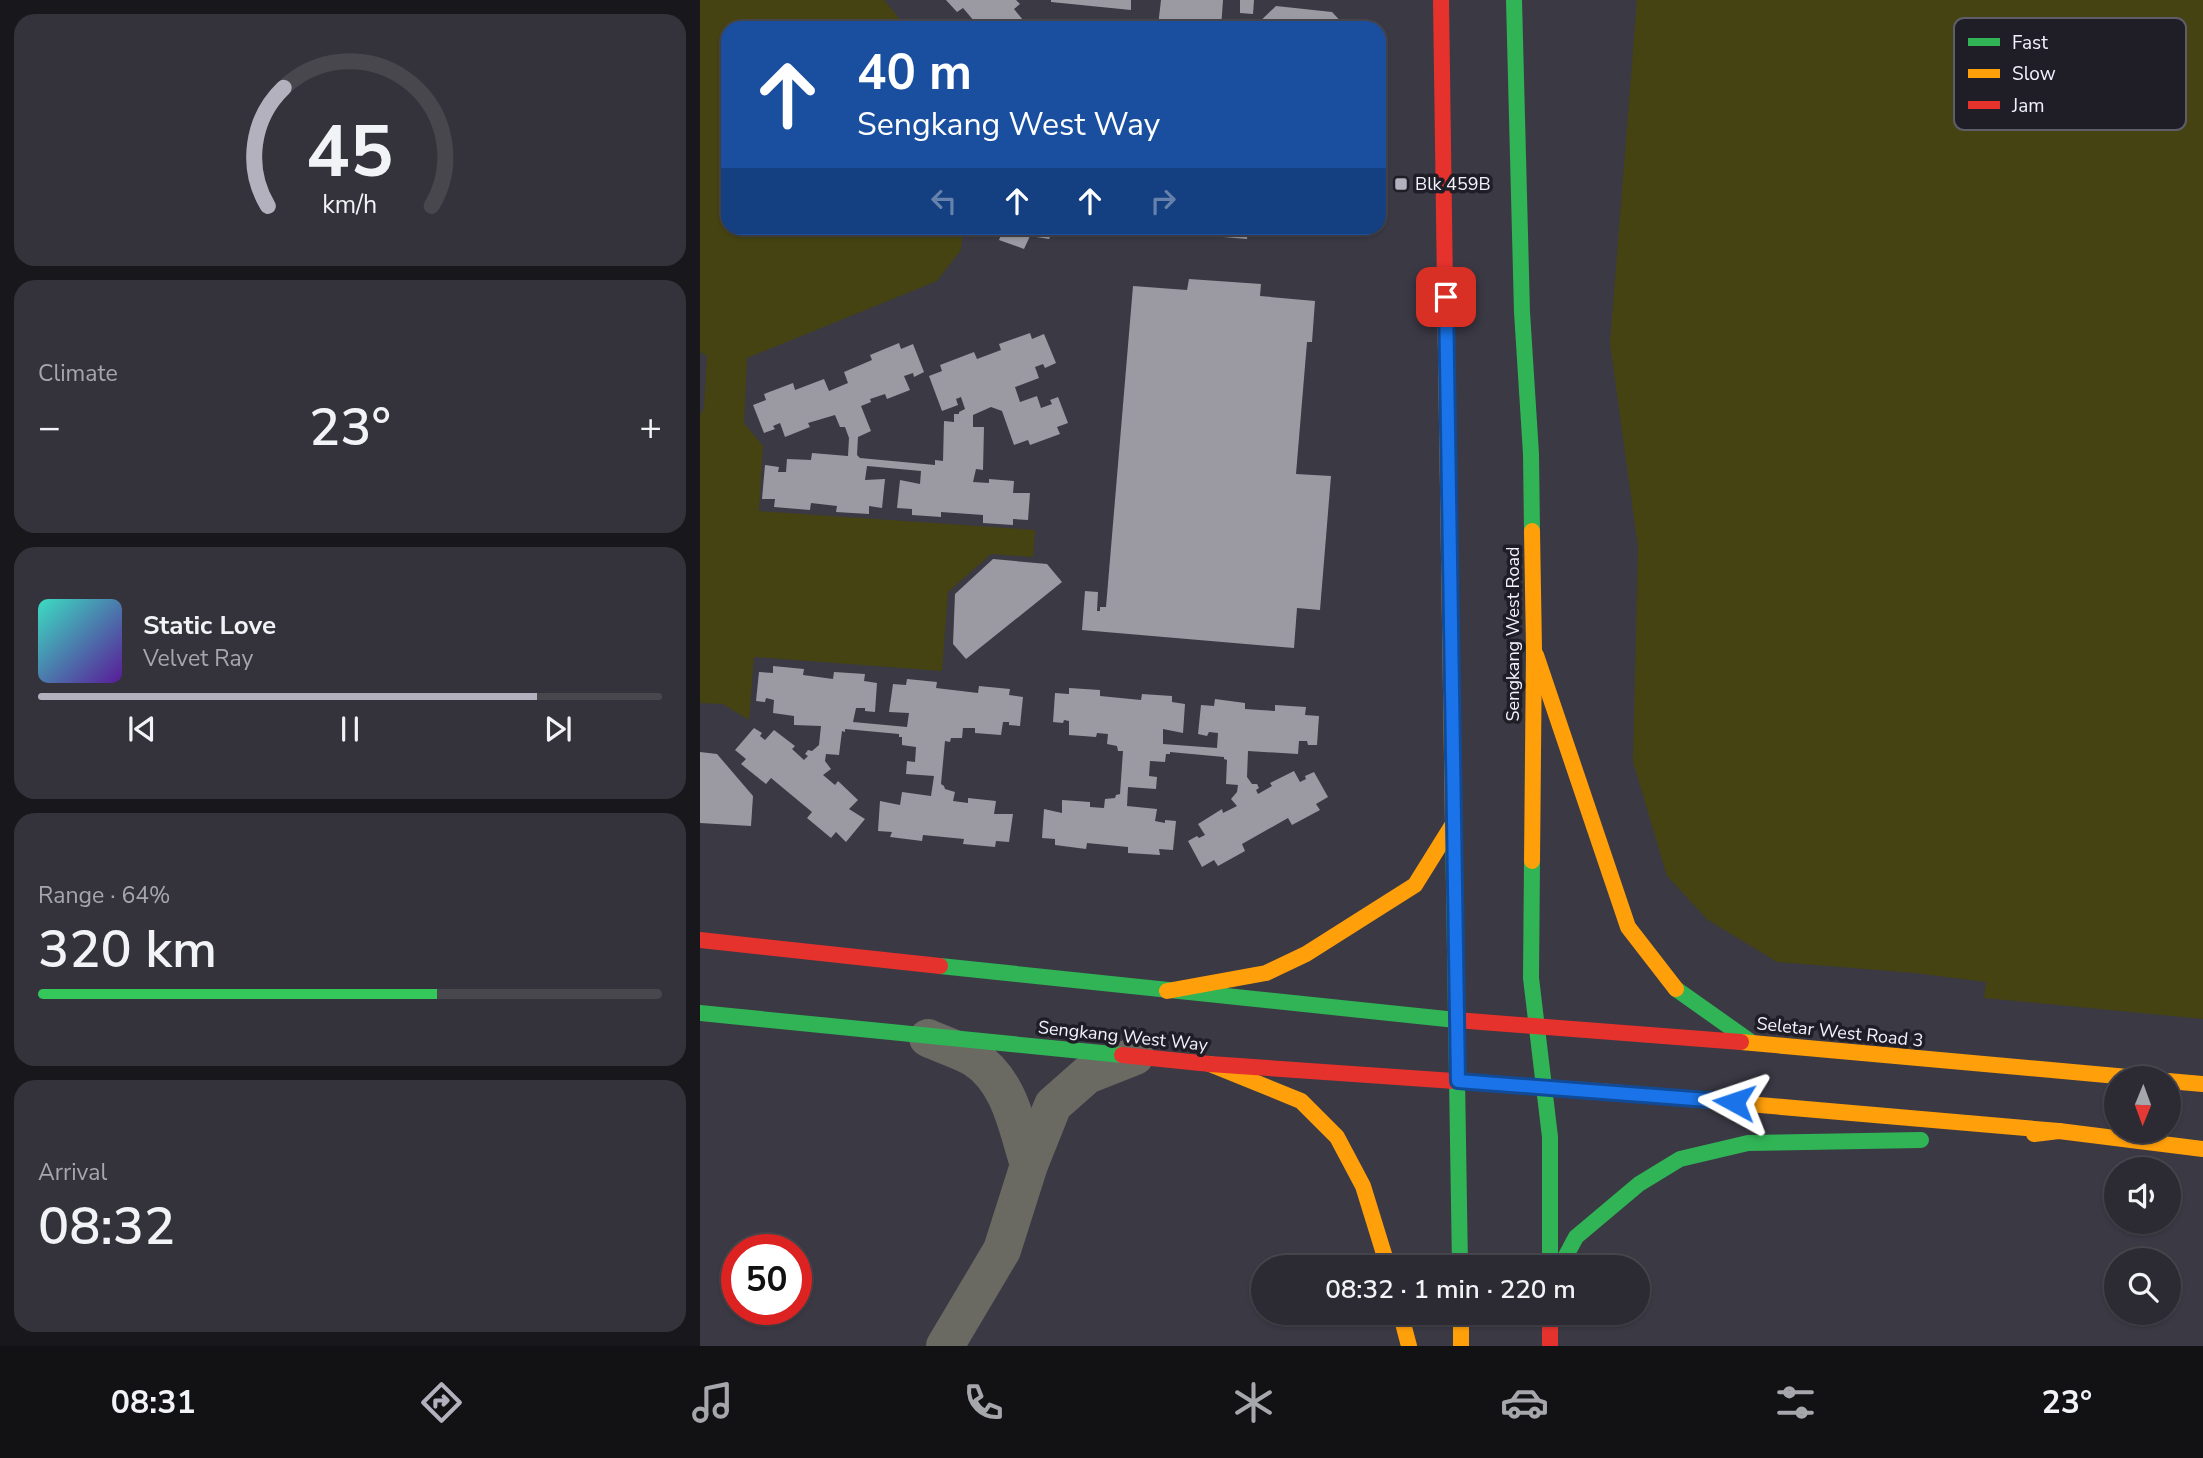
<!DOCTYPE html>
<meta charset="utf-8">
<style>
body{margin:0;font-family:"Nunito Sans",sans-serif;background:#34333b;color:#f1f3f6;height:100vh;display:flex;flex-direction:column;font-size:26px;white-space:nowrap}
*{box-sizing:border-box;margin:0}
p{font-size:23px;color:#a6a7ac}
.icon{flex:none;width:38px;height:38px;fill:none;stroke:currentColor;stroke-width:2;stroke-linecap:round;stroke-linejoin:round}
.map{position:relative;flex:1;overflow:hidden}
.details{display:flex;flex-direction:column;gap:14px;padding:14px;background:#18181c;width:700px}
.details>*{flex:none}
.guide{position:absolute;left:21px;top:21px;width:665px;height:214px;border-radius:21px;box-shadow:0 2px 5px #0004,0 0 0 2px #48474e;background:#1a4fa0;color:#fff;overflow:hidden}
.needle{width:46px;rotate:181deg}
.tools{position:absolute;left:1404px;top:1066px;display:grid;gap:14px}
.tools a{display:grid;place-items:center;width:77px;height:77px;border-radius:50%;background:#2c2b33;box-shadow:0 2px 5px #0004,0 0 0 2px #48474e;font-size:35px}
.speed{position:absolute;left:21px;top:1234px;display:flex;gap:14px;font-size:35px;font-weight:700;text-align:center}
.speed>*{display:grid;place-content:center;width:91px;height:91px;border-radius:50%;background:#2c2b33;box-shadow:0 2px 5px #0004,0 0 0 2px #48474e;line-height:1}
.speed .limit{border:10px solid #d22;background:#fff;color:#111}
.pin{position:absolute;display:grid;place-items:center;width:60px;height:60px;color:#fff;margin:-30px;border-radius:14px;box-shadow:0 4px 10px #0006}
.me{position:absolute;width:77px;margin:-38px;rotate:275deg;stroke-linejoin:round;filter:drop-shadow(0 0 5px #0008)}
.turn{display:flex;align-items:center;gap:24px;height:147px;padding:0 21px;font-size:32px}
.turn .icon{width:91px;height:91px;stroke-width:2.5}
.turn b{display:block;font-size:49px;line-height:60px}
.lanes{display:flex;align-items:center;height:66px;padding:0 21px;background:#0003;justify-content:center;gap:35px;direction:ltr}
.lanes .off{opacity:.35}
.big{font-size:52px;font-weight:600;line-height:1.1}
.details .tile{flex:1;display:flex;flex-direction:column;justify-content:center;gap:10px;min-width:0;padding:0 24px;border-radius:21px;background:#34333b}
.details .dial{align-items:center;gap:0}
.dial svg{height:182px;overflow:visible;fill:none;stroke:#48474e;stroke-width:7;stroke-linecap:round;text-anchor:middle}
.dial text{fill:#f1f3f6;stroke:none}
.song{display:flex;align-items:center;gap:21px}
.cover{width:84px;height:84px;border-radius:10px;background:linear-gradient(135deg,hsl(170 70% 55%),hsl(270 70% 35%))}
.played{height:7px;border-radius:4px;background:linear-gradient(90deg,#b2b1bd 80%,#48474e 80%)}
.keys{display:flex;justify-content:space-around;direction:ltr}
.heat{display:flex;justify-content:space-between;align-items:center;font-size:38px;direction:ltr}
.charge{height:10px;border-radius:5px;background:linear-gradient(90deg,#34c759 64%,#48474e 0)}
.trip{position:absolute;left:551px;top:1255px;width:399px;height:70px;border-radius:35px;background:#2c2b33;box-shadow:0 2px 5px #0004,0 0 0 2px #48474e;font-weight:600;line-height:70px;text-align:center}
.tabs{display:flex;height:112px;justify-content:space-around;align-items:center;background:#121114;color:#a6a7ac}
.tabs .icon{width:49px;height:49px}
.tabs .on{color:#b2b1bd}
.tabs b{font-size:32px;color:#f1f3f6}
main{display:flex;flex:1;min-height:0}
.map>svg:first-child{display:block}
.green{fill:#454312}
.building{fill:#9b9aa2}
.lines{fill:none;stroke-linecap:round;stroke-linejoin:round}
.street{stroke:#6a6a63;stroke-width:38}
.fast{stroke:#30b455;stroke-width:16}
.slow{stroke:#ff9f0a;stroke-width:16}
.jam{stroke:#e5322d;stroke-width:16}
.route-casing{stroke:#114b97;stroke-width:18}
.route{stroke:#1a73e8;stroke-width:12}
.poi-dot{fill:#b2b1bd;stroke:#1f1e27;stroke-width:2.5}
.labels{text-anchor:middle;dominant-baseline:central;stroke-width:7;stroke-linejoin:round;paint-order:stroke}
.poi-label{font-size:18px;fill:#f2f1fe;stroke:#1f1e27;text-anchor:start}
.street-label{font-size:18px;fill:#f2f1fe;stroke:#1f1e27}
.key{fill:#1f1e27;stroke:#5e5d68;stroke-width:2}
.key-label{font-size:19px;fill:#f2f1fe}
</style>
<main>
<section class="details">
<div class="tile dial"><svg viewBox="0 0 100 80">
<path d="M14 69A42 42 0 1 1 86 69"/>
<path d="M14 69A42 42 0 0 1 21 17" stroke="#b2b1bd"/>
<text x="50" y="56" font-size="32" font-weight="700">45</text>
<text x="50" y="72" font-size="11">km/h</text>
</svg></div>
<div class="tile"><p>Climate</p>
<div class="heat"><a>−</a><b class="big">23°</b><a>+</a></div>
</div>
<div class="tile">
<div class="song"><i class="cover"></i><div><b>Static Love</b><p>Velvet Ray</p></div></div>
<div class="played"></div>
<div class="keys"><svg class="icon" aria-label="previous" viewBox="0 0 24 24"><path d="M18 5L8 12l10 7zM5 5v14"/></svg><svg class="icon" aria-label="pause" viewBox="0 0 24 24"><path d="M8 5v14M16 5v14"/></svg><svg class="icon" aria-label="next" viewBox="0 0 24 24"><path d="M6 5l10 7-10 7zM19 5v14"/></svg></div>
</div>
<div class="tile"><p>Range · 64%</p><b class="big">320 km</b><div class="charge"></div></div>
<div class="tile"><p>Arrival</p><b class="big">08:32</b></div>
</section>
<div class="map">
<svg width="1503" height="1346" viewBox="0 0 1503 1346">
<rect width="100%" height="100%" fill="#3b3944"/>
<g class="green">
<path d="M0,0H184L207,28H28V228H263L261,250L237,281L47,358L44,423L63,446L59,511L335,530L333,557L291,554L248,592L242,671L54,657L49,720L23,704L0,703V415L4,408L7,356L0,352Z"/>
<path d="M937,0H1503V1019L1284,998L1286,982L1215,973L1077,962L1008,920L967,876L933,762L938,547L910,343Z"/>
</g>
<g class="building">
<path d="M246,0H316L320,4L314,9L323,20L315,28L310,26L307,28H280L263,8L257,12Z"/>
<path d="M351,0H431V10L351,2Z"/>
<path d="M461,0H523L521,28L458,26Z"/>
<path d="M540,0H554L553,14L540,13Z"/>
<path d="M576,6L632,12L647,28H553Z"/>
<path d="M304,228H354L349,239L330,236L324,249L299,240Z"/>
<path d="M439,228H457V231L439,229Z"/>
<path d="M487,228H548L547,239L487,234Z"/>
<path d="M489,279L561,284L560,296L615,301L612,342H607L596,474L631,476L620,610L597,608L594,648L382,630L385,591L398,592L397,611H400V607H406L433,286L487,290Z"/>
<path d="M330,333L332,339L344,334L356,363L345,368L343,364L335,367L339,378L315,387L320,402L337,396L341,408L352,404L350,400L358,397L368,423L357,427L360,434L330,445L328,440L314,445L302,411L291,407L273,415V427H284L283,470L276,469L273,482L289,483V479L314,481L313,493H330L328,520L313,519V525L283,523V515L241,512V517L212,515V509L197,508L200,480L220,484L221,471L167,466L165,480L185,479L182,508L169,506V514L136,512L137,506L111,503L110,510L74,507L75,499H62L65,465L79,467L78,472H86L87,459L111,460L112,453L148,456L149,438L145,427H140L135,415L108,423L110,427L85,437L80,423L73,426L75,429L64,433L53,405L66,400L64,394L93,383L95,390L124,379L129,391L148,383L144,372L172,360L170,355L199,343L201,349L213,344L224,372L214,377L213,373L204,376L210,390L187,399L185,394L170,399L171,402L161,406L171,431L158,437L157,455L160,458L235,465V460L243,461L244,421L254,422V414H259V412L265,409L261,397L256,399L258,405L242,411L229,376L242,371L240,365L274,352L277,359L301,350L299,344Z"/>
<path d="M293,559L347,564L362,582L266,659L253,644L255,594Z"/>
<path d="M73,666L104,669L103,675L133,679L134,672L165,674L164,681L177,683L175,712L165,711V708H156L153,722L207,727L209,713L189,712L193,684L206,685L207,679L237,682L236,688L278,693L279,686L310,689L309,695L323,697L320,726L309,725V722H303L301,735L275,733V728H263L262,738H251L250,742L245,741L241,784L244,786L245,789L255,792L253,801L268,803V798L296,801L294,814H313L309,842L296,841L295,847L263,844L264,839L223,835L222,841L190,837L192,832L178,831L180,801L200,805L202,792L231,796L234,776L206,774L207,761L215,762L216,747L202,745V737H199V734L145,729V732L142,731L139,755L126,754L125,761L131,769L123,775L135,785L138,781L158,800L149,809L165,819L146,842L136,832L131,838L107,818L112,812L71,778L66,784L41,764L46,759L35,750L54,728L62,733L60,736L65,740L74,730L95,746L92,749L104,760L108,756L105,754L108,750L112,751L119,745L121,726L94,725V716L73,713L74,700L66,698L65,702L56,701L59,672L73,673Z"/>
<path d="M369,688L400,690V696L441,700L442,694L472,696V702L485,704L483,733L463,729V744L517,748L518,733L509,732L507,736L498,734L501,705L514,706L515,699L545,703V709L575,711V705L606,707L605,715L619,716L617,745H608L607,741H599L598,754L548,751L547,777L552,784H557L559,788L556,790L558,794L572,786L570,783L594,771L600,782L606,779L605,776L614,772L628,797L616,804L620,810L592,825L588,818L542,844L545,851L518,866L514,860L502,867L488,841L497,836L499,838L505,835L498,824L522,809L523,813L537,806L531,799L537,792L538,785L526,784L527,760L524,759V757L470,752V754H466L465,762L450,761L449,776L457,777L456,789L428,787L427,806L457,809L455,821L465,823V820L476,821L473,850L459,849L460,855L428,853V847L387,843L386,849L355,845V839L342,838L344,809L362,813V800L390,802V807L404,808L405,799L415,798L416,795L420,794L423,751H418L417,746L407,744L408,734L397,733L396,737L369,735V721L364,720L363,723L353,722L355,693L369,694Z"/>
<path d="M0,752L17,754L53,796L51,826L0,823Z"/>
</g>
<g class="lines">
<g class="street">
<path d="M228,1038C243,1045 260,1050 274,1058C310,1081 317,1127 329,1165"/>
<path d="M245,1346L302,1250L329,1165L353,1105L387,1075L435,1056"/>
</g>
<g class="fast">
<path d="M814,0L822,312L831,454L832,531"/>
<path d="M753,825L760,1267"/>
<path d="M832,861L831,978L850,1137V1267"/>
<path d="M240,966L756,1020"/>
<path d="M976,989L1051,1042"/>
<path d="M0,1013L422,1055"/>
<path d="M860,1267L876,1237L939,1184L980,1159L1048,1143L1221,1140"/>
</g>
<g class="slow">
<path d="M745,287L753,825"/>
<path d="M836,655L928,927L976,989"/>
<path d="M832,861L834,649L832,531"/>
<path d="M467,991L566,973L606,954L715,885L753,824"/>
<path d="M1041,1042L1439,1078"/>
<path d="M510,1064L601,1101L637,1137L663,1186L688,1267"/>
<path d="M1468,1081L1503,1084"/>
<path d="M898,1091L1359,1131"/>
<path d="M1334,1134L1359,1131L1503,1149"/>
<path d="M700,1312L709,1346"/>
<path d="M761,1312V1346"/>
</g>
<g class="jam">
<path d="M741,0L745,287"/>
<path d="M0,940L240,966"/>
<path d="M756,1020L1041,1042"/>
<path d="M422,1055L510,1064L898,1091"/>
<path d="M850,1312V1346"/>
</g>
</g>
<g class="lines">
<defs>
<path id="route" d="M746,297L758,1081L1034,1102"/>
</defs>
<use href="#route" class="route-casing"/>
<use href="#route" class="route"/>
</g>
<rect class="poi-dot" x="694" y="177" width="14" height="14" rx="3.5"/>
<g class="labels">
<g class="poi-label">
<text x="715" y="184">Blk 459B</text>
</g>
<g class="street-label">
<text transform="translate(813 634) rotate(-90)">Sengkang West Road</text>
<text transform="translate(1140 1032) rotate(6)">Seletar West Road 3</text>
<text transform="translate(423 1036) rotate(6)">Sengkang West Way</text>
</g>
</g>
<rect x="1254" y="18" width="232" height="112" rx="10" class="key"/>
<rect x="1268" y="38" width="32" height="8" fill="#30b455"/>
<rect x="1268" y="69" width="32" height="9" fill="#ff9f0a"/>
<rect x="1268" y="101" width="32" height="8" fill="#e5322d"/>
<g class="key-label">
<text x="1312" y="49">Fast</text>
<text x="1312" y="80">Slow</text>
<text x="1312" y="112">Jam</text>
</g>
</svg>
<div class="tools">
<a><svg class="needle" viewBox="-14 -14 28 28"><path d="M0-13l5 13h-10z" fill="#e53935"/><path d="M0 13l5-13h-10z" fill="#a6a7ac"/></svg></a>
<a><svg class="icon" aria-label="sound" viewBox="0 0 24 24"><path d="M4 9h4l5-4v14l-5-4H4zM17 9q2 3 0 6"/></svg></a>
<a><svg class="icon" aria-label="search" viewBox="0 0 24 24"><circle cx="10" cy="10" r="6"/><path d="M15 15l6 6"/></svg></a>
</div>
<div class="speed"><div class="limit">50</div></div>
<div class="pin" style="left:746px;top:297px;background:#d93025"><svg class="icon" aria-label="arrive" viewBox="0 0 24 24"><path d="M6 21V4h12l-3 4 3 4H6"/></svg></div>
<svg class="me" style="left:1034px;top:1102px" viewBox="-20 -20 40 40"><path d="M0-17L14 15 0 8-14 15z" fill="#1a73e8" stroke="#fff" stroke-width="4"/></svg>
<div class="trip">08:32 · 1 min · 220 m</div>
<div class="guide">
<div class="turn"><svg class="icon" aria-label="ahead" viewBox="0 0 24 24"><path d="M12 20V5M6 11l6-6 6 6"/></svg><div><b>40 m</b>Sengkang West Way</div></div>
<div class="lanes"><svg class="icon off" aria-label="left" viewBox="0 0 24 24"><path d="M17 20v-9H6M10 6l-5 5 5 5"/></svg><svg class="icon" aria-label="ahead" viewBox="0 0 24 24"><path d="M12 20V5M6 11l6-6 6 6"/></svg><svg class="icon" aria-label="ahead" viewBox="0 0 24 24"><path d="M12 20V5M6 11l6-6 6 6"/></svg><svg class="icon off" aria-label="right" viewBox="0 0 24 24"><path d="M7 20v-9h11M14 6l5 5-5 5"/></svg></div>
</div>
</div>
</main>
<nav class="tabs">
<b>08:31</b>
<svg class="icon on" aria-label="directions" viewBox="0 0 24 24"><path d="M12 3l9 9-9 9-9-9zM9 14v-3h6M13 9l2 2-2 2"/></svg>
<svg class="icon" aria-label="music" viewBox="0 0 24 24"><path d="M9 18V5l10-2v13"/><circle cx="6" cy="18" r="3"/><circle cx="16" cy="16" r="3"/></svg>
<svg class="icon" aria-label="phone" viewBox="0 0 24 24"><path d="M5 4h4l2 5-3 2q2 4 5 5l2-3 5 2v4C11 20 4 13 5 4z"/></svg>
<svg class="icon" aria-label="climate" viewBox="0 0 24 24"><path d="M12 3v18M4 7l16 10M4 17L20 7"/></svg>
<svg class="icon" aria-label="car" viewBox="0 0 24 24"><path d="M5 17H2v-5l4-1 3-4h7l3 4 3 1v5h-3M9 17h6M6 11h13"/><circle cx="7" cy="17" r="2"/><circle cx="17" cy="17" r="2"/></svg>
<svg class="icon" aria-label="filters" viewBox="0 0 24 24"><path d="M4 7h16M4 17h16"/><circle cx="9" cy="7" r="2"/><circle cx="15" cy="17" r="2"/></svg>
<b>23°</b>
</nav>
